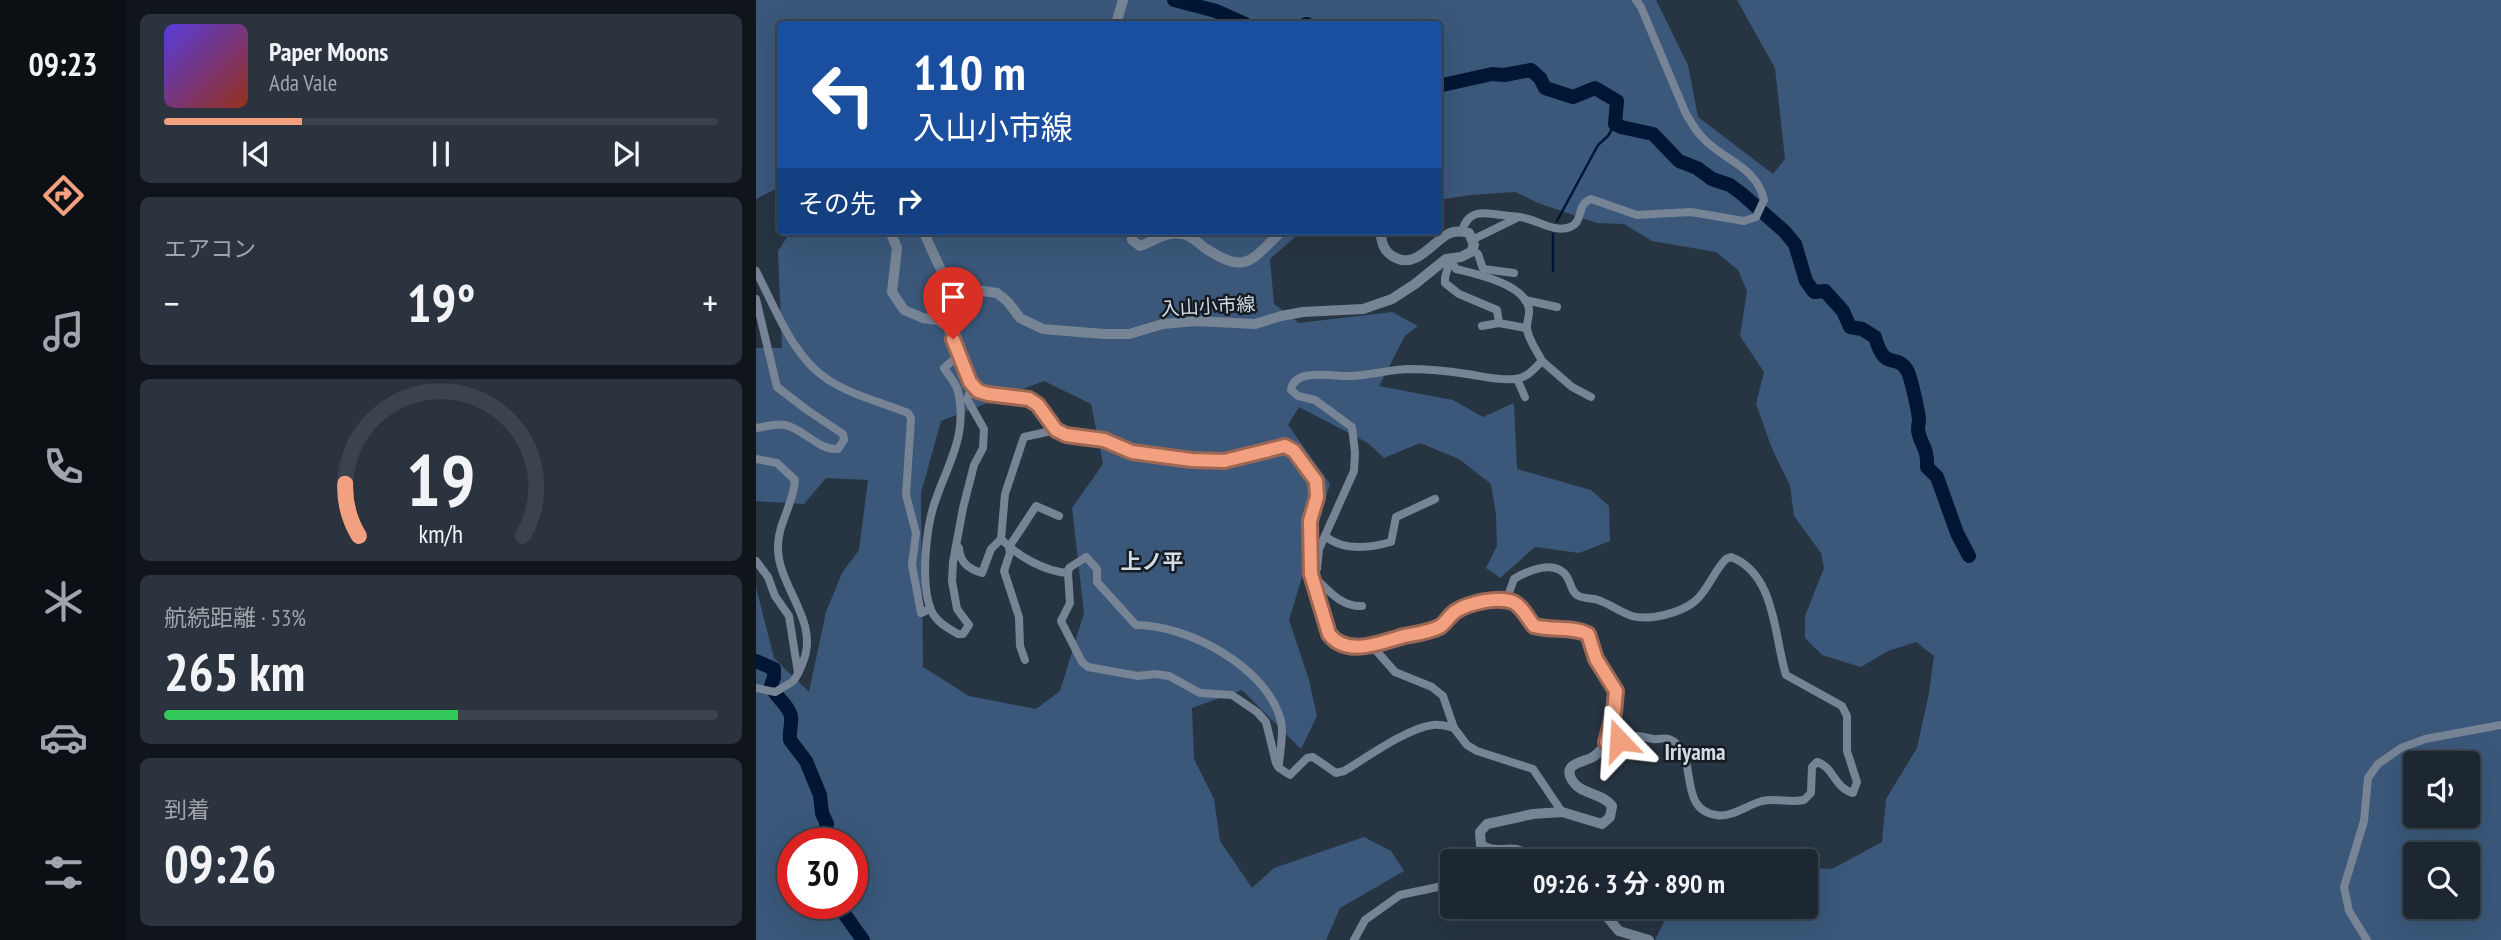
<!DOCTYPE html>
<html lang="ja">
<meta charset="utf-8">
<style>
body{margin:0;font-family:"PT Sans Narrow","Noto Sans JP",sans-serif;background:#2a333e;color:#f1f3f6;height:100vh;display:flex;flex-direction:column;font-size:26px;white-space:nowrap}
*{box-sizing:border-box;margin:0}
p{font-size:23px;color:#a0a5ac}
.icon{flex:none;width:38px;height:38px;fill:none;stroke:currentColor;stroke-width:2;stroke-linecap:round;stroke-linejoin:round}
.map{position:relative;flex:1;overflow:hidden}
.drawer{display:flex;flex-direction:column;gap:14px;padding:14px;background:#10151c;width:630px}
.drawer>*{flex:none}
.hud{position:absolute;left:21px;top:21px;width:665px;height:214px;border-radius:7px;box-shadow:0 7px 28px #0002,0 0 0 2px #3b444d;background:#1a4fa0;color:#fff;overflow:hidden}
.buttons{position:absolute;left:1647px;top:751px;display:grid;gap:14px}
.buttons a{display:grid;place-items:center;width:77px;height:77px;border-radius:7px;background:#1d2732;box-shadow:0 7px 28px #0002,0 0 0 2px #3b444d;font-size:35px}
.speed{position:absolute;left:21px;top:828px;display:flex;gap:14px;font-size:35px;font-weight:700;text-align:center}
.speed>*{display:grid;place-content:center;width:91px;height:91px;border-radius:50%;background:#1d2732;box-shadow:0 7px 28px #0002,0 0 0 2px #3b444d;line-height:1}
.speed .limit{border:10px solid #d22;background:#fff;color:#111}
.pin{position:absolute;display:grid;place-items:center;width:60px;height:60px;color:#fff;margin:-72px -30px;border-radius:50% 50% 50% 0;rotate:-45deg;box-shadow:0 0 7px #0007}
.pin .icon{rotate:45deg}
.me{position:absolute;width:77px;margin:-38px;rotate:340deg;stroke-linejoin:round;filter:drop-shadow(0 0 5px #0008)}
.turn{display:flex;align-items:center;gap:24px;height:147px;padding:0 21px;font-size:32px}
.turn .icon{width:91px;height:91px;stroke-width:2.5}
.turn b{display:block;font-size:49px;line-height:60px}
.then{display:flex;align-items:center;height:66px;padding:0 21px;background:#0003;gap:14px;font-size:26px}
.big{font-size:52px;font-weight:700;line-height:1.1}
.drawer .tile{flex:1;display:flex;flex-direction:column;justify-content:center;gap:10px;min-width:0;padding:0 24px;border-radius:10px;background:#2a333e}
.drawer .dial{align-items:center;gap:0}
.dial svg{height:182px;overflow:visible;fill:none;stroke:#3b444d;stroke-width:7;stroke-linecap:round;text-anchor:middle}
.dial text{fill:#f1f3f6;stroke:none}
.song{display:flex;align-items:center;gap:21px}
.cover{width:84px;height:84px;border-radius:10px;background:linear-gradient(135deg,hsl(250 70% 55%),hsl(10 70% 35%))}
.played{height:7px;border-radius:4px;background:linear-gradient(90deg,#f2a080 25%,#3b444d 25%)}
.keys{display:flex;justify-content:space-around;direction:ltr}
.heat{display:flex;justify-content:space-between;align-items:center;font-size:38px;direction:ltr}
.charge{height:10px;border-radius:5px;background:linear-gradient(90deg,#34c759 53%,#3b444d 0)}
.trip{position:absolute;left:684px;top:849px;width:378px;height:70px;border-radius:7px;background:#1d2732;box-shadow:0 7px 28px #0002,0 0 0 2px #3b444d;font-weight:700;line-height:70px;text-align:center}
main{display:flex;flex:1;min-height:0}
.menu{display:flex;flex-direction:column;width:126px;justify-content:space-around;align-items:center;background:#0c1014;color:#a0a5ac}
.menu .icon{width:49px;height:49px}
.menu .active{color:#f2a080}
.menu b{font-size:32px;color:#f1f3f6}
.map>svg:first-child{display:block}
.green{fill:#3b587a;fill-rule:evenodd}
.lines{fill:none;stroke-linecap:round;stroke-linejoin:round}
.stream{stroke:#001634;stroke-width:2.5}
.river{stroke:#001634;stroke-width:14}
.street{stroke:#768496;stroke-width:8}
.secondary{stroke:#768496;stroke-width:10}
.route-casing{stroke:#9d6853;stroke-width:18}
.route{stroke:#f2a080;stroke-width:12}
.labels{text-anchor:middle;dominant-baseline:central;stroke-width:5;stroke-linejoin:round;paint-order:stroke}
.street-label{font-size:19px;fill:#d3dbe4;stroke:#151b22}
.neighbourhood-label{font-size:21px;font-weight:bold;fill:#d3dbe4;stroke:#151b22}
.quarter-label{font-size:23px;font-weight:bold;fill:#d3dbe4;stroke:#151b22}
</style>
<main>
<nav class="menu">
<b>09:23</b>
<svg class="icon active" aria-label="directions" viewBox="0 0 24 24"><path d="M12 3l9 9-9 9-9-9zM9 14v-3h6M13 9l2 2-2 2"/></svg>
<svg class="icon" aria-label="music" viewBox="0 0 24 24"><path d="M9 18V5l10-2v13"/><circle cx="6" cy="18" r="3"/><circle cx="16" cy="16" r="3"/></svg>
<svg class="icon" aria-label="phone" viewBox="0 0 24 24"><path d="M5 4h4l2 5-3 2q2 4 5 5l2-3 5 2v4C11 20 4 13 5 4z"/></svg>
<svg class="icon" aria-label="climate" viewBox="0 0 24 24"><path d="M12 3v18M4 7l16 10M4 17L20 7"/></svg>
<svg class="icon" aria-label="car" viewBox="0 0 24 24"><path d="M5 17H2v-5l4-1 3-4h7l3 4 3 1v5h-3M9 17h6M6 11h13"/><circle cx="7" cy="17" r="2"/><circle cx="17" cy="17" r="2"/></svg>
<svg class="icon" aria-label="filters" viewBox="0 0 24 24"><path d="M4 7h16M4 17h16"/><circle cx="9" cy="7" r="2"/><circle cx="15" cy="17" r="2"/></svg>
</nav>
<section class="drawer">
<div class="tile">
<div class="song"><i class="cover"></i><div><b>Paper Moons</b><p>Ada Vale</p></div></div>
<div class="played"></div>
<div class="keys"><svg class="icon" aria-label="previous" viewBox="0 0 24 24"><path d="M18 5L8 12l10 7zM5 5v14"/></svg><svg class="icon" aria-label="pause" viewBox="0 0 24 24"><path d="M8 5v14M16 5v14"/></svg><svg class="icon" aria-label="next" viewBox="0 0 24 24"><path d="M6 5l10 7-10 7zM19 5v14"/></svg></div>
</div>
<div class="tile"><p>エアコン</p>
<div class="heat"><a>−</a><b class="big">19°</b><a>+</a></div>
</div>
<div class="tile dial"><svg viewBox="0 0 100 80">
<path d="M14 69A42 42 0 1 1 86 69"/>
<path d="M14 69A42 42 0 0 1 8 46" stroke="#f2a080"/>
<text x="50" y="56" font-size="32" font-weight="700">19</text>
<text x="50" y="72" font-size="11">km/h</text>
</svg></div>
<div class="tile"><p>航続距離 · 53%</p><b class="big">265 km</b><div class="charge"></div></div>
<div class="tile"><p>到着</p><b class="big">09:26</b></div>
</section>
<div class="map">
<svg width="1745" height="940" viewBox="0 0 1745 940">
<rect width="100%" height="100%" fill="#273442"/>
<g class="green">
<path d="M0,0H900L932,65L942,117L1017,174L1029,159L1019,68L981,0H1745V940H899L915,907L1050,906V868L1076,869L1126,842L1130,799L1161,748L1173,693L1178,656L1160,642L1132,651L1105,667L1066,655L1049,638V616L1068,568L1065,553L1038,516L1034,486L1015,446L1000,404L1008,372L984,336L991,291L982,270L960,252L896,241L868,224L841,223L782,203L759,192L714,195L683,200L682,24H24V187L0,199ZM1659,763H1712V816H1659ZM1659,854H1712V906H1659Z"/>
<path d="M35,231H546L514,259L518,304L543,323L636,312L662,326L649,336L623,386L697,400L727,417L758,403L761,469L835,490L853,506L854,541L823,553L779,547L744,578L730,568L741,546L740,514L735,484L703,459L664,443L628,458L612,443L543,407L532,425L574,484L533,620L553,680L561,716L545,749L486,690L436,708L438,759L458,799L464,841L496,888L518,868L608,837L635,851L648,871L584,908L570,940H0V587L18,658L53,692L70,612L86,573L103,550L112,480L70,478L48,504L0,501V348H26L22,251ZM288,381L335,404L347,464L316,508L328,613L304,691L280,709L213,696L167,667L165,493L185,421ZM37,844H96V903H37Z"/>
<path d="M936,849L988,861H932Z"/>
</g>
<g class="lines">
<g class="stream">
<path d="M801,221L842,145L852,136L859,124"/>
<path d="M797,271V234"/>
</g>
<g class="river">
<path d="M418,0L460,11L489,24"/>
<path d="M550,24H551"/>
<path d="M682,86L736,74L748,75L775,70L784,78L789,88L817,97L839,88L861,101L859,124L865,127L897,134L923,161L941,168L956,179L974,185L986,194L1028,231L1039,244L1050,281L1058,292L1069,291L1087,311L1094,327L1106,329L1119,337C1129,373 1140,352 1151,370C1155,377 1162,410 1163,419C1163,422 1162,426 1162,430C1164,445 1172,446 1171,467L1181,477L1201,533L1213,556"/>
<path d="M0,661L18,669V677L15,686C20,698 32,704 35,716C36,724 33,732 34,740L50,761L64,795L66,813L71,824L68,833L71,844"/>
<path d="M87,903V912L107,940"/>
</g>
<g class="street">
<path d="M706,231C712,210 726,212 745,215C754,216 763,216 772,219C784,222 801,233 814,227C828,222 820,204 835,199L881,215L935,212L988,221L1000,217L1008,200C1001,166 966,160 946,137C940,131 935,122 930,114L885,7L880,0"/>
<path d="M718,239L763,217"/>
<path d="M716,249L722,254L727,269L758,273"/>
<path d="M694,259L689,278V283L703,294L741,310L743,323L770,328"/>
<path d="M0,271C19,307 36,356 71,379C95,395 125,402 152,413L155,418L150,495L160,533L156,565L165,613L174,609"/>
<path d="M0,299L21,387L51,410L87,434L88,440L82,449C63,451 48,429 29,425C19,423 10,427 0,428"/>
<path d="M769,300L801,307"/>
<path d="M726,326L743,323"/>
<path d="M203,355L188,368C192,375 200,383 202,391C212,433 193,462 180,499C170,525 164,583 175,610C180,622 192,628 202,634H207L213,625L201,609L196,581L197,562L207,508L218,465L227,448L228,429L211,399L217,386"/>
<path d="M786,361L816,387L835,397"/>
<path d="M761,379L769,397"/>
<path d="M300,430L268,437L249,494L245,539C262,556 287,571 312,573L314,603L305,621L326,662L332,667L382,676L399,674L413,676L444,693L476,695L501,712L510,722L520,763L523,768L534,775L551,758L557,757L580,773L588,771C610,758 651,728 677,725C684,724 691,726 698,728"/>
<path d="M0,459L21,463L39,480C38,503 21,525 22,548C22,587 64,621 47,662C45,667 42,676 37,681C32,685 24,689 19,692L0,688"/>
<path d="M569,536C587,551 614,548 635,542L640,517L679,499"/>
<path d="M203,548C204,563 213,569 226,573L235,549L245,539"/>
<path d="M0,561L12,577L19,596L33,616L42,673"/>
<path d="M312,573L313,568L330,557L341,569V582L380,625C432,625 511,667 525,721C528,733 524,751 523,764"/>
<path d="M750,601L758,579C771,571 800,558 811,577C815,583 815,591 821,595C827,599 836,598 842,600C854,604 864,612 876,616C893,621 924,613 938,602C952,591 957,572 970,559L975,557C1020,574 1018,637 1030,675L1086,706L1091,716V751L1101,782L1097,793C1079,789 1077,766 1061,762L1056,767L1055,793L1048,800C1035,803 1021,798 1006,801C991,805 975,818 960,815C919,809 945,751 913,739C907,737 903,740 897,739C891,738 887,736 881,736C871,737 861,741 850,742"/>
<path d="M606,606C583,607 570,587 555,574L561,569L563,549L598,471L599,453L596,427L559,400L542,396L535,390C538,368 575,376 591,376C611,376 631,370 651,369C670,369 692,371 711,374C726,376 743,381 759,379C771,378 778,369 786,361C781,351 770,336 771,326C771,320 774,315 773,309C769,284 720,274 700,269L694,259"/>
<path d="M616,646L639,672L676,687L687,696L698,728L711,745L721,751L777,769L806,812"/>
<path d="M269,660L264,646L263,617L248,571L254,553L253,547L280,506L303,516"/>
<path d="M744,861L752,856L774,857"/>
<path d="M598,940L609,920L644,895L696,884"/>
<path d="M1611,940L1593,911L1588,887L1608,821L1612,778L1622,764L1645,748L1669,739L1745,725"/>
</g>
<g class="secondary">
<path d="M360,24L367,0"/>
<path d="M134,231L141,248L136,292L148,310L167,318L182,320L192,327L213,382L222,391L232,394L273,399L282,405L300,430L310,434L348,440L376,452L436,460L468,461L529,446L538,451L560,481L561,497L554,521L555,574L573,634L577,640L597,646L612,647L684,627L697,613L713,604L745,600L757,602L765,608L778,626C796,631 816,626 832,634C835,642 836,652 840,660C845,670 857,681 860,692C862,706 855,727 850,740C848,746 843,753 837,757C828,762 806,763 816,780C824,795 846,792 856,806L854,817L846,824L806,812L777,814L731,824L724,832L725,845C741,854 745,848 761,850C769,852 777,857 783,861"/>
<path d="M167,231L186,272L201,285L212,289L241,293L252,302L264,318L287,329L348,334H373L407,324L439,321L499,324L525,316L547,312L607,309L636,299L659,284L690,259L705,257L715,252L718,245L713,233C706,231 699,230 692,234C676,243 660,268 640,258C627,252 626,243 624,231"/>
<path d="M377,231L376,240L384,246C398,241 411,231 426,234C435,235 442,243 449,248C491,276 495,260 526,231"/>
<path d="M842,906L863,931L893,940"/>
</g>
</g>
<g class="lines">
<defs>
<path id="route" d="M197,339L214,382L222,391L232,394L273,399L282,405L300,430L310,435L348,440L376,452L436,460L468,461L529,446L538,451L560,481L561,497L554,521L555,574L573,634C591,658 626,642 648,636C659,634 675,632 685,626C690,622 694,615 700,611C713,603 742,596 757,602C766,606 772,619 778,626C796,631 816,626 832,634L840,659L860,691L858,713L850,742L863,740"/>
</defs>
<use href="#route" class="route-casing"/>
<use href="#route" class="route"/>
</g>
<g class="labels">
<g class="street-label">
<text transform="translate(452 306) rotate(-3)">入山小市線</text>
</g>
<g class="neighbourhood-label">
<text x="396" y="561">上ノ平</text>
</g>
<g class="quarter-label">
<text x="939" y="751">Iriyama</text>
</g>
</g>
</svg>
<div class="buttons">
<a><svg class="icon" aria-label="sound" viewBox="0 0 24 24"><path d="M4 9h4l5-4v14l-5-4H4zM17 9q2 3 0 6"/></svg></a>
<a><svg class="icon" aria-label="search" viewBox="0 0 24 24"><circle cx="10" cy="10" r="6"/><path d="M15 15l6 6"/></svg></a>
</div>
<div class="speed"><div class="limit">30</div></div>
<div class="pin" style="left:197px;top:339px;background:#d93025"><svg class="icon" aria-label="arrive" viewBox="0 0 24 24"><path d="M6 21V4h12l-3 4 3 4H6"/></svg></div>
<svg class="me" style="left:863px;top:740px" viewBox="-20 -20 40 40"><path d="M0-17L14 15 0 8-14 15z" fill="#f2a080" stroke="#fff" stroke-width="4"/></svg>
<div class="trip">09:26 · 3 分 · 890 m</div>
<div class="hud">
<div class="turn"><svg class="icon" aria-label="left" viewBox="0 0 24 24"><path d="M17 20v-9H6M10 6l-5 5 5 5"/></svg><div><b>110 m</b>入山小市線</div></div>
<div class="then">その先<svg class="icon" aria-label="right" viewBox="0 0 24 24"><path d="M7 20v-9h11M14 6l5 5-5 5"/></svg></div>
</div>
</div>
</main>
